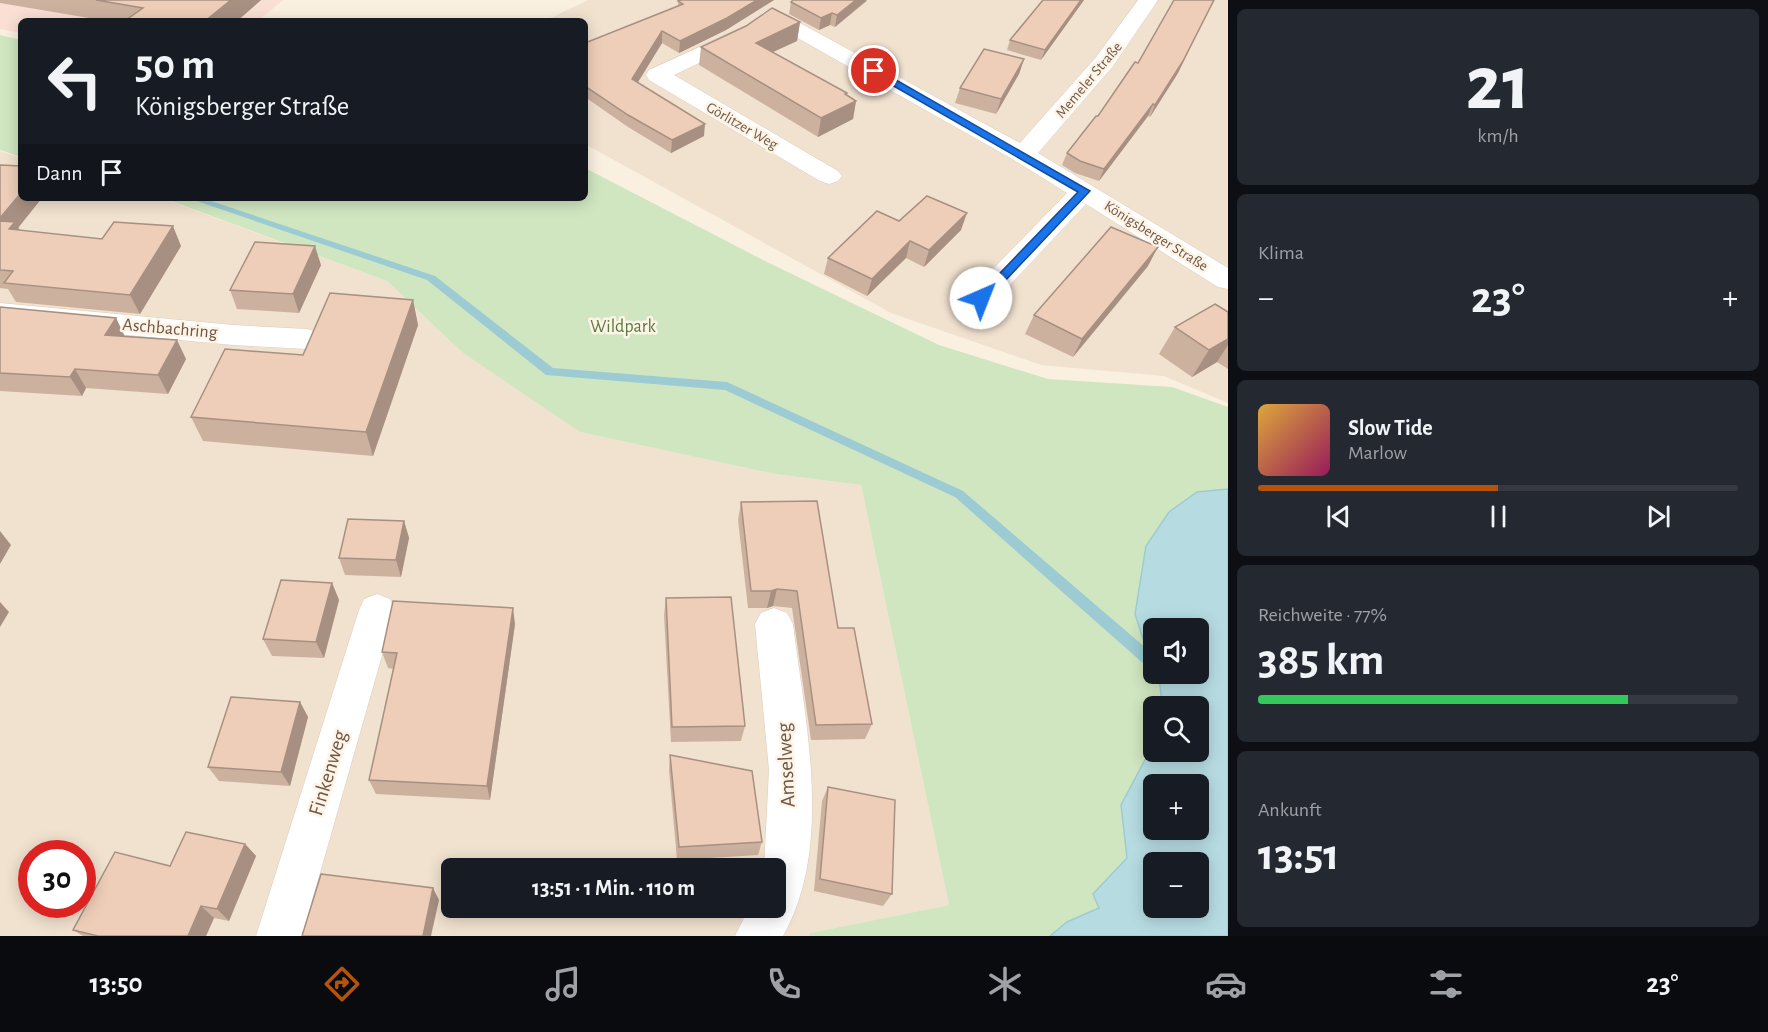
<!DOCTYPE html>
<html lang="de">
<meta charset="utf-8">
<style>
body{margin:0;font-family:"Alegreya Sans",sans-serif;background:#242831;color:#f1f3f6;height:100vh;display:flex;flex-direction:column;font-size:22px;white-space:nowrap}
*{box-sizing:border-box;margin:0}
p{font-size:20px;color:#9ea1a6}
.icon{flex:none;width:33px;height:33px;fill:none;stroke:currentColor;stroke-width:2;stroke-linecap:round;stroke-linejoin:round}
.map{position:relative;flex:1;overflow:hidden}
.side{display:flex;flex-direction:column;gap:9px;padding:9px;background:#0d0f14;width:540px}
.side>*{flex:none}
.top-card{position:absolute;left:18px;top:18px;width:570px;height:183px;border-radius:9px;box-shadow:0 3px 15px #0003;background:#171b24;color:#f1f3f6;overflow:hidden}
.tools{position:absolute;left:1143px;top:618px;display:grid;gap:12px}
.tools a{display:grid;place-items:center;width:66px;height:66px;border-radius:9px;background:#171b24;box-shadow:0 3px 15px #0003;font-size:30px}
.speed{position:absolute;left:18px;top:840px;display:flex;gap:12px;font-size:30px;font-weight:700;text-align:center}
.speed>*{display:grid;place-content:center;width:78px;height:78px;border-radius:50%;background:#171b24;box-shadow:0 3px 15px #0003;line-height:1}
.speed .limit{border:9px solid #d22;background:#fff;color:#111}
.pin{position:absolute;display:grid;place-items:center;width:51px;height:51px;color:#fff;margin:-26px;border:3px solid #fff;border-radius:50%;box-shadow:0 2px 6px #0007}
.me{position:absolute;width:66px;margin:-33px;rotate:44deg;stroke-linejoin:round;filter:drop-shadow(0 0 4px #0008)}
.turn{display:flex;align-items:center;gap:21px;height:126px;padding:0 18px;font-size:27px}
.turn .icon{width:78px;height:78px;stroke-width:2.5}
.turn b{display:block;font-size:42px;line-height:51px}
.then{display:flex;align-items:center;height:57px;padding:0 18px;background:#0003;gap:12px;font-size:22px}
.big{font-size:45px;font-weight:700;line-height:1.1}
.side .widget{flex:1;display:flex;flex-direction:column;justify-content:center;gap:9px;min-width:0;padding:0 21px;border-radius:9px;background:#242831}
.side .dial{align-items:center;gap:0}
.dial b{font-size:78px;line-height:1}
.song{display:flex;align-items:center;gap:18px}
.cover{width:72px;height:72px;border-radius:9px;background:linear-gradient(135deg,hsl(40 70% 55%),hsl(330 70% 35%))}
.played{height:6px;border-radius:3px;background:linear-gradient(90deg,#b45309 50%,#363941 50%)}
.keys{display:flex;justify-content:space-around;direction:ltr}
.heat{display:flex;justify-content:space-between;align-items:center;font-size:33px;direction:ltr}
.charge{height:9px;border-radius:4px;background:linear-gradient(90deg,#34c759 77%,#363941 0)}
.trip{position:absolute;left:441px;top:858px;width:345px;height:60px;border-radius:9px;background:#171b24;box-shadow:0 3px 15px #0003;font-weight:700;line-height:60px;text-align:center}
.menu{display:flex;height:96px;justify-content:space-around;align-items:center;background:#090b0e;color:#9ea1a6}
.menu .icon{width:42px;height:42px}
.menu .current{color:#b45309}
.menu b{font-size:27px;color:#f1f3f6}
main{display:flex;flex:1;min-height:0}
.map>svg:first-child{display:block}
.residential{fill:#f1e1cf;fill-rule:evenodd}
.commercial{fill:#fadfd4}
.green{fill:#d0e6c0;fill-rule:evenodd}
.water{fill:#b6dce2;stroke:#9dcbd3;stroke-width:1.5;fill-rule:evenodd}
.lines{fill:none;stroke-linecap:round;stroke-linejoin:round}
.stream{fill:#9dcbd3;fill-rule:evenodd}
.street-casing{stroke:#deccbd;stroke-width:1}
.street{fill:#fff;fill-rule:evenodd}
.wall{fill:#cdb19f}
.shaded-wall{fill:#a79082}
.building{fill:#eeceb9;stroke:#a79082;stroke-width:1.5}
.route{fill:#1a73e8;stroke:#114b97;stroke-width:1.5}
.labels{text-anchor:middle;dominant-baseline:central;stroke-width:5;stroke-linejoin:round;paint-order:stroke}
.far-street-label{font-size:15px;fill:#6f5649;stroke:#fef4e5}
.park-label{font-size:18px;fill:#557a44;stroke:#fef4e5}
.street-label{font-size:18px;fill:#6f5649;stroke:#fef4e5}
.near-street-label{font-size:21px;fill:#6f5649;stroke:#fef4e5}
</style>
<main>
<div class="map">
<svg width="1228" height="936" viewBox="0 0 1228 936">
<rect width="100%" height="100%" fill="#faf0e0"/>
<g class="residential">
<path d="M588,0H1228V403L1164,376L1041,365L891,313L585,144V21H544Z"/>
<path d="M0,151L21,158V198H161L387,281L463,353L580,432L775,474L861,485L949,905L810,933L808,936H0ZM32,854H82V904H32ZM452,868H776V908H452Z"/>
</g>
<path class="commercial" d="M0,0H283L258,21H21V33L0,29Z"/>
<g class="green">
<path d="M0,35L21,40V157L0,150Z"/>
<path d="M585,168L767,262L939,345L1048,379L1172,387L1228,407V936H808L810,933L949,905L861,485L775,474L580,432L463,353L387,281L163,198H585ZM1154,628H1198V674H1154ZM1154,706H1198V752H1154ZM1154,784H1198V830H1154ZM1154,862H1198V908H1154Z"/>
</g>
<path class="water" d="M1228,489V936H1050L1067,922L1099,908L1093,894L1127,858L1121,805L1153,745L1154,752H1198V706H1162L1160,685L1155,674H1198V628H1154L1153,670L1135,614L1146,546L1169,512L1197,492ZM1154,784H1198V830H1154ZM1154,862H1198V908H1154Z"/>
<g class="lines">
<path class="stream" d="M188,198H202L435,276L553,368L727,382L963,491L1154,655V666L1150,667L1145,665L955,497L725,390L546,375L427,280Z"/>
<defs>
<g id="street">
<path d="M1138,0H1158L1113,66L1038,153L1228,268V289L1218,287L1086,204L977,320L967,323L957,320L953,313L957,306L1067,193L1014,160L764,19L761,15L764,11L771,9L778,11L1020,143L1097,56Z"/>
<path d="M739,29L747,30L750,35L747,40L674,75L838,171L842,176L838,181L829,184L820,181L649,80L646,75L649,70Z"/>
<path d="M0,303L233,325L307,329L317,332L322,339L317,346L307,349L233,345L0,323Z"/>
<path d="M377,594L390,599L395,610L302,936H256L359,610L364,599Z"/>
<path d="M774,608L787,613L793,624C805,723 834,845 783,936H735L749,908H776V868H764L769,770L755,624L761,613Z"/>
</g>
</defs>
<use href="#street" class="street-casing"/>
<use href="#street" class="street"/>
</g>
<g class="wall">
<path d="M0,0H261L237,21H107L0,3Z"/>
<path d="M681,0H774L726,30L679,53L662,43L637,83L704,136L671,153L628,127L585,97V43L678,6V1Z"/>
<path d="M1043,0H1084L1041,60L1007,50L1010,40Z"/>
<path d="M867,1L835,27L830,25L819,30L789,14L791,2Z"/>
<path d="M800,22L797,41L773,52L847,93V95L856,101L853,119L818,137L699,65L701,47Z"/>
<path d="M1024,59L1019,74L996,114L955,103L960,88Z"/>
<path d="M1178,73L1150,117L1148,116L1099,181L1075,173L1062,165L1067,153L1098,116Z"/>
<path d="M0,165L20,231L102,239L181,246L140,314L16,302L8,289L0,288Z"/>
<path d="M899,221L961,230L924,267L906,258L867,296L824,274L828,258Z"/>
<path d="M321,265L299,313L237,309L230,290Z"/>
<path d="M1148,266L1073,357L1025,334L1034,315Z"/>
<path d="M413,300L418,325L373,456L203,441L191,417L303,355Z"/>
<path d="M0,307L116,318L125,337L186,359L168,394L86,388L82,396L0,391Z"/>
<path d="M1228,312V369L1217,362L1192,377L1159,354L1175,327Z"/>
<path d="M741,502L838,628L872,724L865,739L811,740L792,608L773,606L767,608H748L738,520Z"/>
<path d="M404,521L409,538L401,577L345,575L339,558Z"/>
<path d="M332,583L339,600L324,658L272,656L263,639Z"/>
<path d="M666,598L745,726L741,741L671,742L664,615Z"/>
<path d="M515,624L490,800L376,794L369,780L393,669L388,668L382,652Z"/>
<path d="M300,702L308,717L290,786L219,781L208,767Z"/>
<path d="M670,755L762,842L758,855L677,860L669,770Z"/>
<path d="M828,787L892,894L883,906L814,891L822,801Z"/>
<path d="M245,844L256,856L229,921L214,918L206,936H83L73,930L170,866Z"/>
</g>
<g class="shaded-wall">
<path d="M231,0H261L237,21H205Z"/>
<path d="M757,0H774L726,30L679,53L680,41Z"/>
<path d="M856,0H867L835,27L837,15Z"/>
<path d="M1081,0H1084L1041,60L1045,50Z"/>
<path d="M1214,0L1178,73L1150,117L1155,105Z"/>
<path d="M832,13L830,25L819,30L821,18Z"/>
<path d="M800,22L797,41L753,61L756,43Z"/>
<path d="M662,31V43L632,92V79Z"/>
<path d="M1024,59L1019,74L996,114L1001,99Z"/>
<path d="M847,93L844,106L856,101L853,119L818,137L821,118Z"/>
<path d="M1153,104L1148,116L1099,181L1104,169Z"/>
<path d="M705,124L704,136L671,153L672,140Z"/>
<path d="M21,193V198H42L18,228L25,241L0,224V218Z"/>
<path d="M967,213L961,230L924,267L929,250Z"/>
<path d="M173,226L181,246L140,314L130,295Z"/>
<path d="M910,241L906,258L867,296L872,279Z"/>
<path d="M315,246L321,265L299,313L293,294Z"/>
<path d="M1158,247L1148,266L1073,357L1082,339Z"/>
<path d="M413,300L418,325L373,456L366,432Z"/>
<path d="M116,318L125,337L105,335Z"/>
<path d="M1228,339V345L1217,362L1192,377L1209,350Z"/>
<path d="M177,340L186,359L168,394L158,375Z"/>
<path d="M75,369L86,388L82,396L70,377Z"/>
<path d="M404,521L409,538L401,577L396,560Z"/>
<path d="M0,531L11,545L0,564Z"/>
<path d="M332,583L339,600L324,658L316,642Z"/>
<path d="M777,589L773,606L767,608L771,591Z"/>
<path d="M0,602L9,612L0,627Z"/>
<path d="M513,608L515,624L490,800L487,786Z"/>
<path d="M300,702L308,717L290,786L281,772Z"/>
<path d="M245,844L256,856L229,921L217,909Z"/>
<path d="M433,888L439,900L431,936H423Z"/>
<path d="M201,906L214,918L206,936H188Z"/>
</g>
<g class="building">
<path d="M96,0H231L205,21H129L126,20L143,8Z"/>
<path d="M681,0H757L727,18L680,41L662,31L632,79L705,124L672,140L628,115L585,86V43L683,4L678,1Z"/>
<path d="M793,0H856L837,15L832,13L821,18L791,2Z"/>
<path d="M1043,0H1081L1045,50L1010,40Z"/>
<path d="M1174,0H1214L1183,61L1155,105L1153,104L1104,169L1080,161L1067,153L1096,116H1098L1135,62L1138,63Z"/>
<path d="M772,8L800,22L756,43L847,93L845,94L856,101L821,118L701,47L746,26Z"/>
<path d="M984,49L1024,59L1001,99L960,88Z"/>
<path d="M0,165L21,166V193L0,218Z"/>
<path d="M927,196L967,213L929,250L910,241L872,279L828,258L877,211L899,221Z"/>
<path d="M0,221L15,222L9,229L102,239L114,222L173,226L130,295L4,283L13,271L0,270Z"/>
<path d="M1111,227L1158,247L1082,339L1034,315Z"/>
<path d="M255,242L315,246L293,294L230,290Z"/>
<path d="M330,293L413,300L366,432L191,417L225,349L303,355Z"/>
<path d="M1215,304L1228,312V339L1209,350L1175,327Z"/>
<path d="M0,307L116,318L105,335L177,340L158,375L75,369L70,377L0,373Z"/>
<path d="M817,501L838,628H854L872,724L816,725L797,591L777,589L771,591H751L741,502Z"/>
<path d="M348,519L404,521L396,560L339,558Z"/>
<path d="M281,580L332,583L316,642L263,639Z"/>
<path d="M731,597L745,726L672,727L666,598Z"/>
<path d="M393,601L513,608L487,786L369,780L397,653L382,652Z"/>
<path d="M231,697L300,702L281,772L208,767Z"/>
<path d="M670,755L752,771L762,842L679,847Z"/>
<path d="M828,787L895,800L892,894L820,879Z"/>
<path d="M186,832L245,844L217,909L201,906L188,936H98L73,930L115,852L170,866Z"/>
<path d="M321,874L433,888L423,936H302Z"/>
</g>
<path class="route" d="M871,69H877L1090,191L986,301H977L976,298L1078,192L871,73Z"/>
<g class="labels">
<g class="far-street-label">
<text transform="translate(1089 80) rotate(-50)">Memeler Straße</text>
<text transform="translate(742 126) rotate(30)">Görlitzer Weg</text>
<text transform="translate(1156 236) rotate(32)">Königsberger Straße</text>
</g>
<g class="park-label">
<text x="623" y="327">Wildpark</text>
</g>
<g class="street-label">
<text transform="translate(170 329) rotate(5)">Aschbachring</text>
</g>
<g class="near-street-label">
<text transform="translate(786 765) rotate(-93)">Amselweg</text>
<text transform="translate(328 773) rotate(-73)">Finkenweg</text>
</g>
</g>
</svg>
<div class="tools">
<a><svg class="icon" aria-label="sound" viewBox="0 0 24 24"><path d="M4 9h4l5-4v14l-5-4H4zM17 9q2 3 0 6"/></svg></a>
<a><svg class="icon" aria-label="search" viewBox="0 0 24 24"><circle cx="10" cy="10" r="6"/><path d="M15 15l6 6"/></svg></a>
<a>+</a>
<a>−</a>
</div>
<div class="speed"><div class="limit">30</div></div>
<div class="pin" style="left:874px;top:71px;background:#d93025"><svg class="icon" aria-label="arrive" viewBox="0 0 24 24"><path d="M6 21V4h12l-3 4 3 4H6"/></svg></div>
<svg class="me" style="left:981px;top:298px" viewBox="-20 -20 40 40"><circle r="19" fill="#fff"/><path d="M0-13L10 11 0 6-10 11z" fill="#1a73e8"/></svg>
<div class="trip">13:51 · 1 Min. · 110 m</div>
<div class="top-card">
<div class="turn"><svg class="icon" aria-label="left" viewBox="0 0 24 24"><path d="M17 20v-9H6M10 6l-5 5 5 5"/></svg><div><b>50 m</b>Königsberger Straße</div></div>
<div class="then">Dann<svg class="icon" aria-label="arrive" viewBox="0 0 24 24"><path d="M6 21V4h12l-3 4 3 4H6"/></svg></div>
</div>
</div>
<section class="side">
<div class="widget dial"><b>21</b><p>km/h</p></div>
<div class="widget"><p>Klima</p>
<div class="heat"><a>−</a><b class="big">23°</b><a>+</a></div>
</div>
<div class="widget">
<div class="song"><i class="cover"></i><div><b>Slow Tide</b><p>Marlow</p></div></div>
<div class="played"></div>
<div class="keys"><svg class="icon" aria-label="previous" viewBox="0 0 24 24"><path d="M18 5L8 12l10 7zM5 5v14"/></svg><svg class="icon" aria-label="pause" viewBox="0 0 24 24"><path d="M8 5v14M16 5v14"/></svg><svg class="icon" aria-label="next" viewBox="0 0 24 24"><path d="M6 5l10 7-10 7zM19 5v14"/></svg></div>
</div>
<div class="widget"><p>Reichweite · 77%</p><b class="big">385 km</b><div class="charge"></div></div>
<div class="widget"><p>Ankunft</p><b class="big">13:51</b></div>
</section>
</main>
<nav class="menu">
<b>13:50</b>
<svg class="icon current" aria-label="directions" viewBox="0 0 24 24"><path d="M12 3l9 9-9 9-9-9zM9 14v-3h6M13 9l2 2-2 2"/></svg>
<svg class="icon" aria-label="music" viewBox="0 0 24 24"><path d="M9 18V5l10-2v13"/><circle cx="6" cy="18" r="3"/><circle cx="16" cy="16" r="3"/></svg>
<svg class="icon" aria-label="phone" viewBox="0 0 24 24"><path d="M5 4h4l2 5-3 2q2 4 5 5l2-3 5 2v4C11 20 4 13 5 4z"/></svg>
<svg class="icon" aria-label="climate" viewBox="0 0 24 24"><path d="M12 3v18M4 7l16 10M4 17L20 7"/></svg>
<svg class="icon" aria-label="car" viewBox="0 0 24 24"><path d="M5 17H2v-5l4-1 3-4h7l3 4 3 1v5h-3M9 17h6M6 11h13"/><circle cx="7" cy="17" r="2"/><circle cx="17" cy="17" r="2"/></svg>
<svg class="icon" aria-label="filters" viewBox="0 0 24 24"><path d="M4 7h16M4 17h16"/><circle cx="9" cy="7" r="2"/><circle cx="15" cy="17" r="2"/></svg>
<b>23°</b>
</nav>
